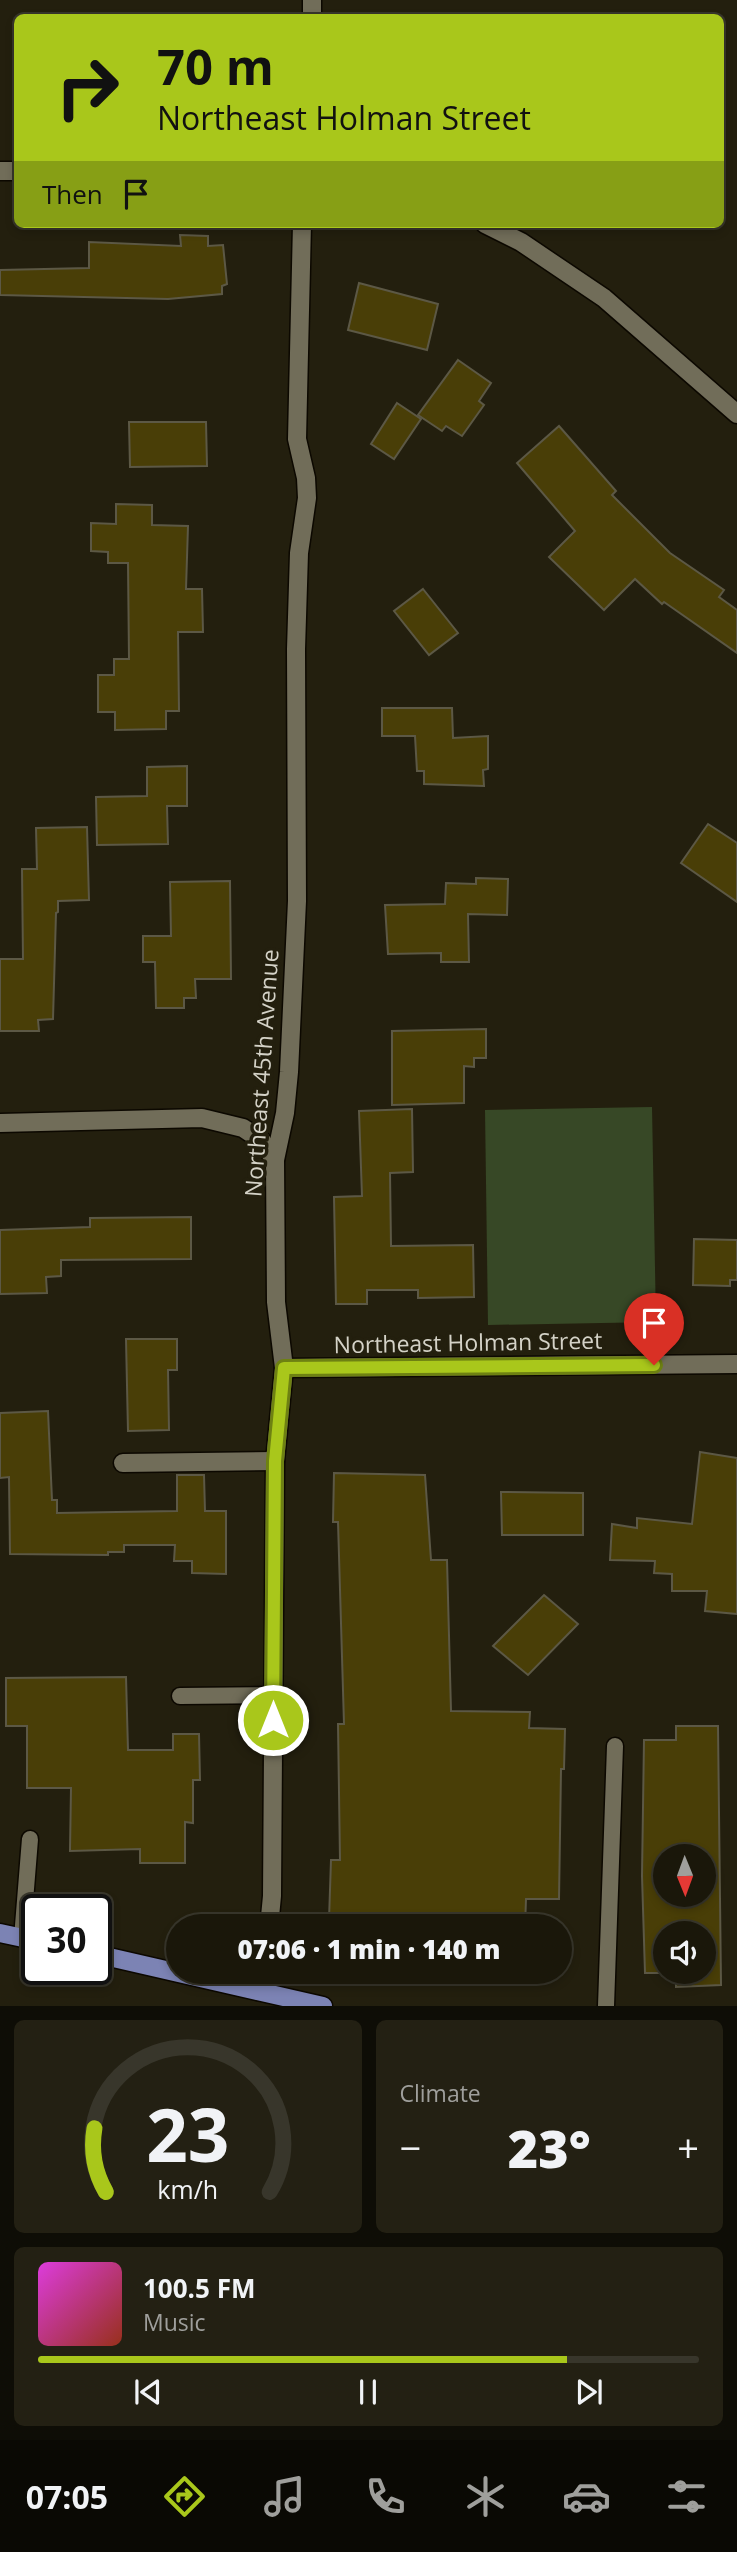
<!DOCTYPE html>
<meta charset="utf-8">
<style>
body{margin:0;font-family:"Open Sans",sans-serif;background:#232013;color:#f1f3f6;height:100vh;display:flex;flex-direction:column;font-size:26px;white-space:nowrap}
*{box-sizing:border-box;margin:0}
p{font-size:23px;color:#9f9f9c}
.icon{flex:none;width:38px;height:38px;fill:none;stroke:currentColor;stroke-width:2;stroke-linecap:round;stroke-linejoin:round}
.map{position:relative;height:2006px;overflow:hidden}
.drawer{display:flex;flex-direction:column;gap:14px;padding:14px;background:#0e0d06;flex:1}
.drawer>*{flex:none}
.banner{position:absolute;left:14px;top:14px;width:710px;height:214px;border-radius:10px;box-shadow:0 4px 10px #0003,0 0 0 2px #38362b;background:#a9c71b;color:#111;overflow:hidden}
.needle{width:46px;rotate:179deg}
.controls{position:absolute;left:653px;top:1844px;display:grid;gap:14px}
.controls a{display:grid;place-items:center;width:63px;height:63px;border-radius:50%;background:#1a170a;box-shadow:0 4px 10px #0003,0 0 0 2px #38362b;font-size:35px}
.speed{position:absolute;left:21px;top:1894px;display:flex;gap:14px;font-size:35px;font-weight:700;text-align:center}
.speed>*{display:grid;place-content:center;width:91px;height:91px;border-radius:50%;background:#1a170a;box-shadow:0 4px 10px #0003,0 0 0 2px #38362b;line-height:1}
.speed .limit{border:4px solid #111;border-radius:10px;background:#fff;color:#111}
.pin{position:absolute;display:grid;place-items:center;width:60px;height:60px;color:#fff;margin:-72px -30px;border-radius:50% 50% 50% 0;rotate:-45deg;box-shadow:0 0 7px #0007}
.pin .icon{rotate:45deg}
.me{position:absolute;width:77px;margin:-38px;rotate:0deg;stroke-linejoin:round;filter:drop-shadow(0 0 5px #0008)}
.turn{display:flex;align-items:center;gap:24px;height:147px;padding:0 28px;font-size:32px}
.turn .icon{width:91px;height:91px;stroke-width:2.5}
.turn b{display:block;font-size:49px;line-height:60px}
.then{display:flex;align-items:center;height:66px;padding:0 28px;background:#0003;gap:14px;font-size:26px}
.big{font-size:52px;font-weight:800;line-height:1.1}
.drawer .tile{flex:1;display:flex;flex-direction:column;justify-content:center;gap:10px;min-width:0;padding:0 24px;border-radius:10px;background:#232013}
.drawer .dial{align-items:center;gap:0}
.dial svg{height:182px;overflow:visible;fill:none;stroke:#38362b;stroke-width:7;stroke-linecap:round;text-anchor:middle}
.dial text{fill:#f1f3f6;stroke:none}
.song{display:flex;align-items:center;gap:21px}
.cover{width:84px;height:84px;border-radius:10px;background:linear-gradient(135deg,hsl(300 70% 55%),hsl(10 70% 35%))}
.played{height:7px;border-radius:4px;background:linear-gradient(90deg,#a9c71b 80%,#38362b 80%)}
.keys{display:flex;justify-content:space-around;direction:ltr}
.heat{display:flex;justify-content:space-between;align-items:center;font-size:38px;direction:ltr}
.drawer .tiles{flex:1;display:grid;gap:14px;grid-template-columns:1fr 1fr}
.tile:last-child{grid-column:span 2}
.trip{position:absolute;left:166px;top:1914px;width:406px;height:70px;border-radius:35px;background:#1a170a;box-shadow:0 4px 10px #0003,0 0 0 2px #38362b;font-weight:800;line-height:70px;text-align:center}
.tabs{display:flex;height:112px;justify-content:space-around;align-items:center;background:#0a0904;color:#9f9f9c}
.tabs .icon{width:49px;height:49px}
.tabs .active{color:#a9c71b}
.tabs b{font-size:32px;color:#f1f3f6}
.map>svg:first-child{display:block}
.green{fill:#374826}
.building{fill:#493e07;stroke:#5c5845;stroke-width:2;fill-rule:evenodd}
.lines{fill:none;stroke-linecap:round;stroke-linejoin:round}
.service-casing{stroke:#0c0800;stroke-width:19}
.minor-casing{stroke:#0c0800;stroke-width:21}
.primary-casing{stroke:#0c0800;stroke-width:21}
.service{stroke:#716d59;stroke-width:16}
.minor{stroke:#716d59;stroke-width:18}
.primary{stroke:#7c83b4;stroke-width:18}
.route-casing{stroke:#6e8112;stroke-width:18}
.route{stroke:#a9c71b;stroke-width:12}
.labels{text-anchor:middle;dominant-baseline:central;stroke-width:7;stroke-linejoin:round;paint-order:stroke}
.street-label{font-size:23px;fill:#d4d2c7;stroke:#231f0e}
</style>
<div class="map">
<svg width="737" height="2006" viewBox="0 0 737 2006">
<rect width="100%" height="100%" fill="#231f0e"/>
<path class="green" d="M652,1107L656,1322L488,1325L485,1110Z"/>
<g class="building">
<path d="M180,235L208,236V246L223,245L227,284L222,286V294L168,299L0,295V270L89,268V242L181,246Z"/>
<path d="M359,283L438,304L427,350L348,330Z"/>
<path d="M458,360L491,383L479,401L484,405L462,436L446,426L442,431L418,415Z"/>
<path d="M397,403L421,419L394,459L371,444Z"/>
<path d="M129,422H206L207,466L130,467Z"/>
<path d="M559,426L616,491L612,495L670,553L724,590L719,597L737,610V653L664,602L662,604L635,579L604,610L549,557L575,531L517,463Z"/>
<path d="M116,504L152,505V525L188,526L186,589H202L203,632H178L179,711H166V729L115,730V712H98V675H114V659H129L128,563H108V552L91,551V523L116,524Z"/>
<path d="M423,589L458,633L429,655L394,611Z"/>
<path d="M382,708H452L453,738L488,736V769L483,770L484,786L424,784V771H417L415,736H382Z"/>
<path d="M187,766V806H167L168,844L97,845L96,797L147,796V767Z"/>
<path d="M708,824L737,843V902L681,863Z"/>
<path d="M87,827L89,900L58,901V912L56,913L53,1019L38,1020L39,1031H0V959H23L22,869H37L36,828Z"/>
<path d="M476,878L508,879L507,915L468,914L469,962H441V953L388,954L385,905L445,904L446,883L476,884Z"/>
<path d="M230,881L231,979H195L196,998H184V1008H156L155,962H143V936H171L170,882Z"/>
<path d="M486,1029V1058H474V1067L464,1066V1103L392,1105V1031Z"/>
<path d="M412,1109L413,1172L390,1173L391,1246L473,1245L474,1297L418,1298V1290H367V1304H336L334,1197L362,1196L359,1111Z"/>
<path d="M191,1217V1259L61,1260V1276L46,1277L47,1293L0,1294V1230L90,1227V1218Z"/>
<path d="M694,1239L737,1240V1280H730V1286L693,1285Z"/>
<path d="M126,1339H177V1370H168L169,1430L128,1431Z"/>
<path d="M48,1411L52,1500H57V1513L177,1511V1475H204L205,1511H226V1574L192,1573V1561H174L175,1545H124V1552H108V1555L10,1554L9,1477L0,1478V1413Z"/>
<path d="M700,1452L737,1458V1614L705,1611L707,1591H672V1574L654,1573L655,1561L610,1560L612,1524L637,1528V1518L692,1524Z"/>
<path d="M334,1473L425,1475L431,1560H447L451,1711L530,1712L529,1728L565,1729L564,1769H561L559,1899H526L525,1927H480V1919L329,1920L331,1860H340L338,1724H344L338,1522H333Z"/>
<path d="M501,1492L583,1493V1535H502Z"/>
<path d="M544,1595L578,1624L528,1675L493,1646Z"/>
<path d="M126,1677L128,1750H173V1734H199L200,1780H193V1823L185,1822V1863H140V1849L70,1851L71,1788H27V1726H6V1678Z"/>
<path d="M676,1726H718L721,1985L676,1987V1973H645L642,1876L644,1740H676ZM665,1857H704V1895H665ZM665,1934H704V1972H665Z"/>
</g>
<g class="lines">
<defs>
<g id="service">
<path d="M180,1696L273,1695"/>
<path d="M22,1938L30,1839"/>
<path d="M606,2006L615,1746"/>
</g>
<g id="minor">
<path d="M312,18V0"/>
<path d="M0,171H18"/>
<path d="M485,224L521,242L604,298L737,414"/>
<path d="M0,1123L202,1118L243,1128L261,1140L275,1160"/>
<path d="M284,1368L737,1364"/>
<path d="M123,1463L275,1461"/>
<path d="M269,1927L272,1896L275,1461L284,1368L276,1302L275,1160L285,1113L289,1072L297,901L296,649L299,553L307,498L306,478L297,439L302,224"/>
<path d="M258,1991L262,1972"/>
</g>
<g id="primary">
<path d="M0,1933L37,1941"/>
<path d="M96,1954L323,2006"/>
</g>
</defs>
<use href="#service" class="service-casing"/>
<use href="#minor" class="minor-casing"/>
<use href="#primary" class="primary-casing"/>
<use href="#service" class="service"/>
<use href="#minor" class="minor"/>
<use href="#primary" class="primary"/>
</g>
<g class="lines">
<defs>
<path id="route" d="M273,1720L275,1461L284,1368L654,1365"/>
</defs>
<use href="#route" class="route-casing"/>
<use href="#route" class="route"/>
</g>
<g class="labels">
<g class="street-label">
<text transform="translate(261 1073) rotate(-86)">Northeast 45th Avenue</text>
<text transform="translate(468 1342) rotate(-1)">Northeast Holman Street</text>
</g>
</g>
</svg>
<div class="controls">
<a><svg class="needle" viewBox="-14 -14 28 28"><path d="M0-13l5 13h-10z" fill="#e53935"/><path d="M0 13l5-13h-10z" fill="#9f9f9c"/></svg></a>
<a><svg class="icon" aria-label="sound" viewBox="0 0 24 24"><path d="M4 9h4l5-4v14l-5-4H4zM17 9q2 3 0 6"/></svg></a>
</div>
<div class="speed"><div class="limit">30</div></div>
<div class="pin" style="left:654px;top:1365px;background:#d93025"><svg class="icon" aria-label="arrive" viewBox="0 0 24 24"><path d="M6 21V4h12l-3 4 3 4H6"/></svg></div>
<svg class="me" style="left:273px;top:1720px" viewBox="-20 -20 40 40"><circle r="17" fill="#a9c71b" stroke="#fff" stroke-width="3"/><path d="M0-11L8 9 0 5-8 9z" fill="#fff"/></svg>
<div class="trip">07:06 · 1 min · 140 m</div>
<div class="banner">
<div class="turn"><svg class="icon" aria-label="right" viewBox="0 0 24 24"><path d="M7 20v-9h11M14 6l5 5-5 5"/></svg><div><b>70 m</b>Northeast Holman Street</div></div>
<div class="then">Then<svg class="icon" aria-label="arrive" viewBox="0 0 24 24"><path d="M6 21V4h12l-3 4 3 4H6"/></svg></div>
</div>
</div>
<section class="drawer">
<div class="tiles">
<div class="tile dial"><svg viewBox="0 0 100 80">
<path d="M14 69A42 42 0 1 1 86 69"/>
<path d="M14 69A42 42 0 0 1 9 41" stroke="#a9c71b"/>
<text x="50" y="56" font-size="32" font-weight="700">23</text>
<text x="50" y="72" font-size="11">km/h</text>
</svg></div>
<div class="tile"><p>Climate</p>
<div class="heat"><a>−</a><b class="big">23°</b><a>+</a></div>
</div>
<div class="tile">
<div class="song"><i class="cover"></i><div><b>100.5 FM</b><p>Music</p></div></div>
<div class="played"></div>
<div class="keys"><svg class="icon" aria-label="previous" viewBox="0 0 24 24"><path d="M18 5L8 12l10 7zM5 5v14"/></svg><svg class="icon" aria-label="pause" viewBox="0 0 24 24"><path d="M8 5v14M16 5v14"/></svg><svg class="icon" aria-label="next" viewBox="0 0 24 24"><path d="M6 5l10 7-10 7zM19 5v14"/></svg></div>
</div>
</div>
</section>
<nav class="tabs">
<b>07:05</b>
<svg class="icon active" aria-label="directions" viewBox="0 0 24 24"><path d="M12 3l9 9-9 9-9-9zM9 14v-3h6M13 9l2 2-2 2"/></svg>
<svg class="icon" aria-label="music" viewBox="0 0 24 24"><path d="M9 18V5l10-2v13"/><circle cx="6" cy="18" r="3"/><circle cx="16" cy="16" r="3"/></svg>
<svg class="icon" aria-label="phone" viewBox="0 0 24 24"><path d="M5 4h4l2 5-3 2q2 4 5 5l2-3 5 2v4C11 20 4 13 5 4z"/></svg>
<svg class="icon" aria-label="climate" viewBox="0 0 24 24"><path d="M12 3v18M4 7l16 10M4 17L20 7"/></svg>
<svg class="icon" aria-label="car" viewBox="0 0 24 24"><path d="M5 17H2v-5l4-1 3-4h7l3 4 3 1v5h-3M9 17h6M6 11h13"/><circle cx="7" cy="17" r="2"/><circle cx="17" cy="17" r="2"/></svg>
<svg class="icon" aria-label="filters" viewBox="0 0 24 24"><path d="M4 7h16M4 17h16"/><circle cx="9" cy="7" r="2"/><circle cx="15" cy="17" r="2"/></svg>
</nav>
